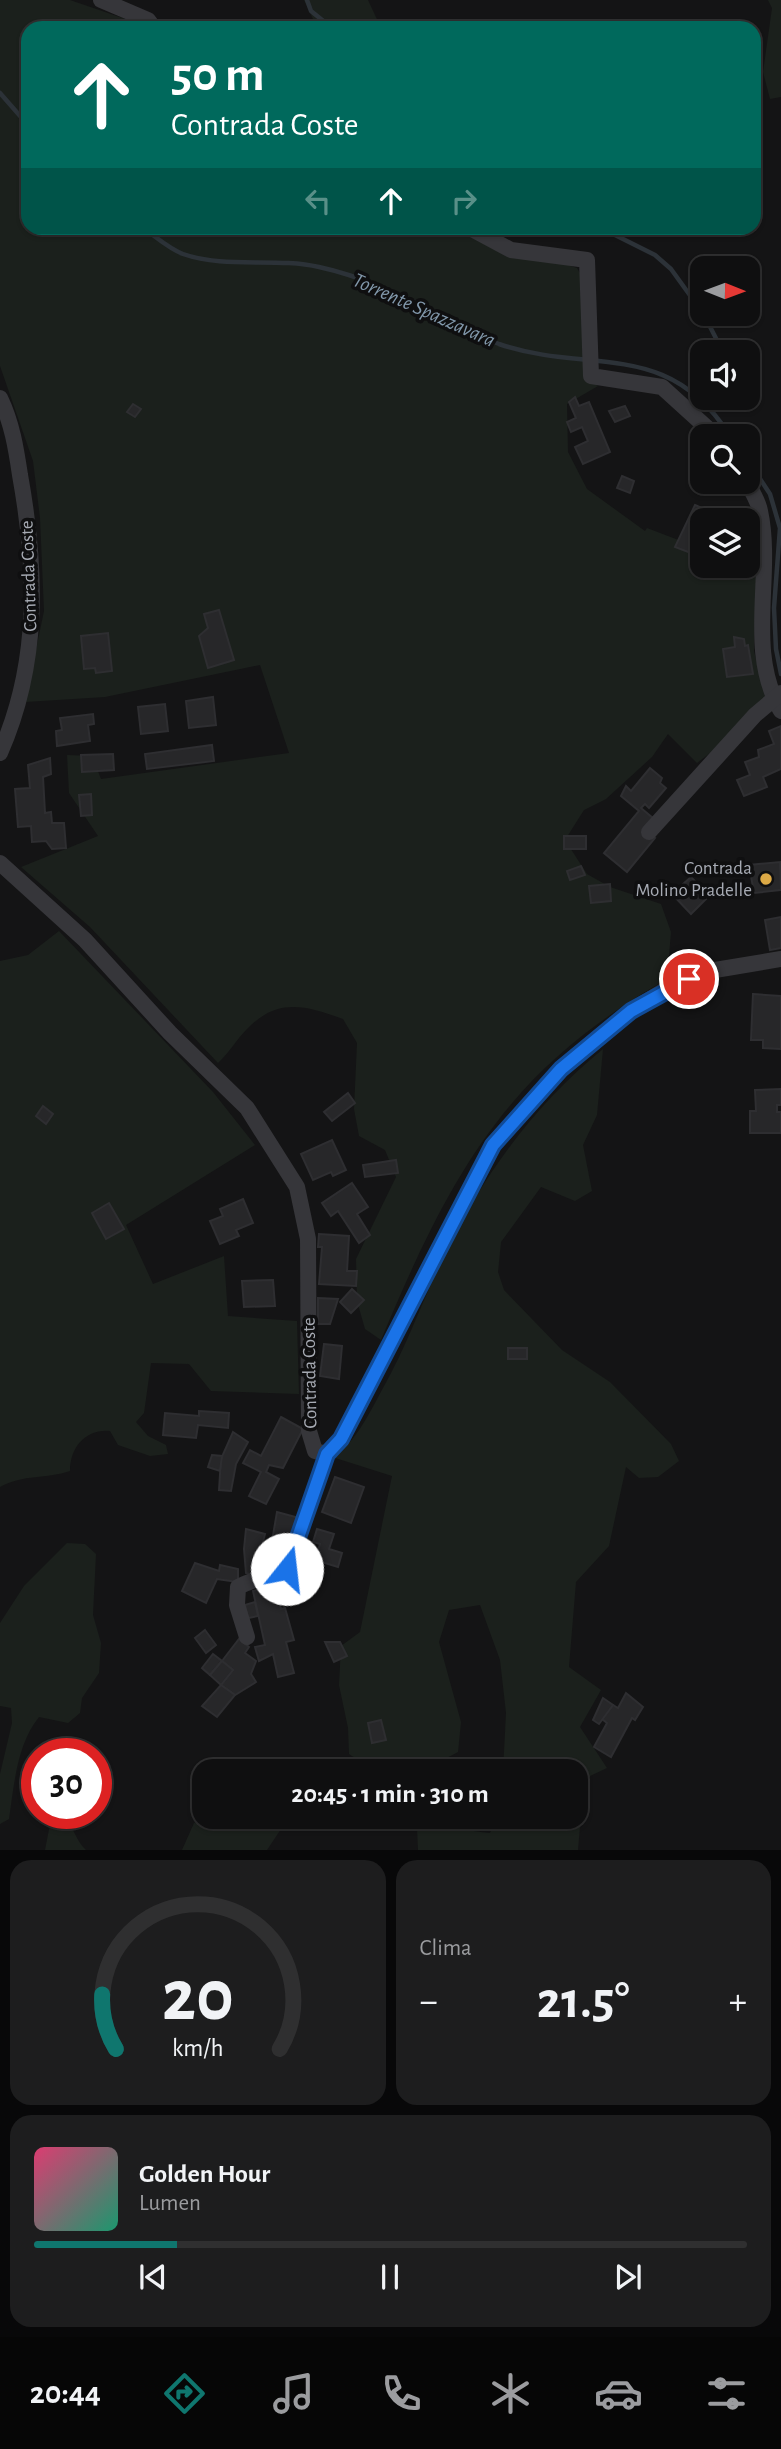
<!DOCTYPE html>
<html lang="it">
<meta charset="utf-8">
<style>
body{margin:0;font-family:"Alegreya Sans",sans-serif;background:#1d1d1e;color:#f1f3f6;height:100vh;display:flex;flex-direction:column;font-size:26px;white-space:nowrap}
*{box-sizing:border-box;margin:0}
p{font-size:23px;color:#9b9c9f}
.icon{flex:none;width:38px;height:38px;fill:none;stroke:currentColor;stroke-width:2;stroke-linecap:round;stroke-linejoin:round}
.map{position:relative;height:1850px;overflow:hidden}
.details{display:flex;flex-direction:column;gap:10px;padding:10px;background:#080809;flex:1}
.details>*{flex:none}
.top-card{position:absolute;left:21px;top:21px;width:740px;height:214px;border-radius:21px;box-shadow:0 2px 5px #0004,0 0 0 2px #2f2f30;background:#00695c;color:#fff;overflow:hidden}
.needle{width:46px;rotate:91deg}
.tools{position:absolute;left:690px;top:256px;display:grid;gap:14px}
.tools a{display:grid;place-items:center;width:70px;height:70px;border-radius:14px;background:#0f0f10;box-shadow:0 2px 5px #0004,0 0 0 2px #2f2f30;font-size:35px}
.speed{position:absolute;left:21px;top:1738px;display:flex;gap:14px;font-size:35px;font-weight:700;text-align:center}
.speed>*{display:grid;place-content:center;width:91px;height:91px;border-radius:50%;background:#0f0f10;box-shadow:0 2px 5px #0004,0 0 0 2px #2f2f30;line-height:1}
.speed .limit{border:10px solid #d22;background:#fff;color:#111}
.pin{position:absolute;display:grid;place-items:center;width:60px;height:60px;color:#fff;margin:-30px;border:4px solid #fff;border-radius:50%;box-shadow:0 2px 7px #0007}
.me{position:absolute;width:77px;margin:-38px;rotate:16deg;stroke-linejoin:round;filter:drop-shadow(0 0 5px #0008)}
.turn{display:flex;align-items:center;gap:24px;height:147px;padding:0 35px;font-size:32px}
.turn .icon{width:91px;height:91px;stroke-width:2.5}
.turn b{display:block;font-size:49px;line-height:60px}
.lanes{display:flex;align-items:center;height:66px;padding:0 35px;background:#0003;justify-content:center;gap:35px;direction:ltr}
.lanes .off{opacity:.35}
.big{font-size:52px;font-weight:600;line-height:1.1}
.details .tile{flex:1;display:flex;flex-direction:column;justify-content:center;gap:10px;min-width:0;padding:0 24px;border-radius:21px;background:#1d1d1e}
.details .dial{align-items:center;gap:0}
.dial svg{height:182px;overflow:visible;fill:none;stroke:#2f2f30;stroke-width:7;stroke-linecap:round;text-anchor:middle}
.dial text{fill:#f1f3f6;stroke:none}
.song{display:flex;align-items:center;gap:21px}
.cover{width:84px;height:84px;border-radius:10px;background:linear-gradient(135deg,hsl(340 70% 55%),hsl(160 70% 35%))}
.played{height:7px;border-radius:4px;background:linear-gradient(90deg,#0f766e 20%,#2f2f30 20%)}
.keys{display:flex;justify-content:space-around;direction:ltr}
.heat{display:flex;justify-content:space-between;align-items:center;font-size:38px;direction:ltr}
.details .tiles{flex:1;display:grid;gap:10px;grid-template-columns:1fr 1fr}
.tile:last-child{grid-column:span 2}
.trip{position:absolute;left:192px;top:1759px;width:396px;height:70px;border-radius:21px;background:#0f0f10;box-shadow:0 2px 5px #0004,0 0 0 2px #2f2f30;font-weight:600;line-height:70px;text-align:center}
.tabs{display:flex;height:112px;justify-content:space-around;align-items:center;background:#060606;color:#9b9c9f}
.tabs .icon{width:49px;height:49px}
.tabs .selected{color:#0f766e}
.tabs b{font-size:32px;color:#f1f3f6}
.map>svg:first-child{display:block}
.green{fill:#1b201c}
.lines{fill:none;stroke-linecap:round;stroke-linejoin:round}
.stream{stroke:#2c3238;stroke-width:4.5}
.building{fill:#272729;stroke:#2e2e31;stroke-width:2}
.minor{stroke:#36363a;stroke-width:16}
.route-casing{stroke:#114b97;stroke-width:18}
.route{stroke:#1a73e8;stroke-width:12}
.poi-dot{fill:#dca946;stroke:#0f0f10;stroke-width:2.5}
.labels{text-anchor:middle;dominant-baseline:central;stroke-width:7;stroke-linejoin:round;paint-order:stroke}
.street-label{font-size:19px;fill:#a7abb4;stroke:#0f0f10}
.poi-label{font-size:19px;fill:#a7abb4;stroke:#0f0f10;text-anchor:end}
.water-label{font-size:21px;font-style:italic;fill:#8298ab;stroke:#0f0f10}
</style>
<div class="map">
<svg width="781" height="1851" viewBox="0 0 781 1851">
<rect width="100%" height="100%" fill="#141415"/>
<g class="green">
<path d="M0,0H70L140,24L142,28H28V228H455L513,258L552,260L577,268L581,275L587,380L598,386L567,404L568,452L587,489L645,531L647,528L702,549V565L747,564L757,567L754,651L768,709L697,763L668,734L652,757L606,799L584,810L565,840L587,874L610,887L661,904L671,932L667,979C611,1011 555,1052 513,1102C454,1171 416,1257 381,1340L365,1329L357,1301L356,1259L396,1177L385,1150L359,1136L354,1109L357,1043L343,1019C306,1006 278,997 247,1029C236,1040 229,1053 218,1063L90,927L21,867L98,836L69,793L67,755L92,756L101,779L289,753L260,665L105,697L25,702L44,611L40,518L33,461L0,366Z"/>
<path d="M304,0H368L381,28H323L313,19Z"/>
<path d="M768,0H781V97L770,99L763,72L772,8Z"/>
<path d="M59,931L213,1092L255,1145L126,1225L153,1284L224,1256L228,1316L297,1321L299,1394L211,1391L189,1364L151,1363L144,1413L136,1422L148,1436L166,1445L168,1454L150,1456L118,1445L110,1431C86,1429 70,1447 70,1471C47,1479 23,1474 0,1487V961L28,955Z"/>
<path d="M603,1049L597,1115L583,1145L592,1191L575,1201L541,1187L501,1242L498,1272L504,1290L562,1350L610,1382L671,1444L679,1461L658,1477L639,1478L626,1467L609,1546L576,1582L569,1667L601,1690L580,1727L607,1768L590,1776L583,1792L578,1850H418L417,1828C442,1822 464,1831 490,1833L498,1817L576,1816V1771H503L506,1713L500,1660L480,1605L449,1610L439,1642L461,1722L458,1752L430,1767L364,1764L349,1754L348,1728L339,1685L341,1646L360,1632L392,1476L329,1456C351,1453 372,1408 383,1388C407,1346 422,1301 443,1258C481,1178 534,1105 603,1049Z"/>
<path d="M67,1543L85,1544L96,1554L93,1615L101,1643L99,1673L82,1698L80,1713L68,1723L39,1717C17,1744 14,1785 9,1819L0,1824V1774L12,1723L11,1708L0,1706V1623L24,1586Z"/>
<path d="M205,1814V1816L284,1817L281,1829L267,1850H182L194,1823Z"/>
<path d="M65,1817C74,1828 76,1841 86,1850H45L51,1819Z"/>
</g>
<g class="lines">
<g class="stream">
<path d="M307,0L311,11L332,28"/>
<path d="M0,93L28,125"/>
<path d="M143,228C155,236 169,249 183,254C226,269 275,257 319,267C366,277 409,299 452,320C467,328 483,338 499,344C589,375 668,337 730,436"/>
<path d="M601,228L655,255L671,269L702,312"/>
<path d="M703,313L723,352"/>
<path d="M747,459L770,494L780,528L774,608L776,649L781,674"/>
</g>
</g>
<g class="building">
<path d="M575,397L579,406L589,402L610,452L583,464L575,447L588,441L582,427L571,432L567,422L576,418L569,402Z"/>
<path d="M133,404L141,409L135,417L127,412Z"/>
<path d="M625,406L630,416L615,422L609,411Z"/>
<path d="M622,476L634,481L630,493L617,488Z"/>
<path d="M695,505L716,514L713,520H702L699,556L675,547Z"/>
<path d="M219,610L234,660L208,668L199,636L208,628L204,614Z"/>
<path d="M108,633L112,671L96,673L95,668L84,669L81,636Z"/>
<path d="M734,637L744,639L745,646L748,645L753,674L727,677L723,649L735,647Z"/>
<path d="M213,697L216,725L189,728L186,701Z"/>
<path d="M165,704L168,731L141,734L138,707Z"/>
<path d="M93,714L94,724L88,725L90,741L57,746L56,731L62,730L60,718Z"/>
<path d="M781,726V769L763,777L767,787L744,796L737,780L750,775L745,762L759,757L758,750L774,744L769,731Z"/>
<path d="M212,745L214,761L147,769L145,754Z"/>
<path d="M113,754L114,770L82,772L81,755Z"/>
<path d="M50,758L51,774L43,777L45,813L51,812L52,823H64L66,848L52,849L46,841L32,842L31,826L18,827L15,789L30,788L28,765Z"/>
<path d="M650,768L662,778L660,783L666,788L649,808L645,804L641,808L654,819L645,830L655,838L627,872L604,853L639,811L621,796L626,786L631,791Z"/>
<path d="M91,794L92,815L81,816L79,795Z"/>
<rect x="564" y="836" width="22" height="13"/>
<path d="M780,862L781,890L754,893L749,865Z"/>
<path d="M581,866L585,875L570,880L567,871Z"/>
<path d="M691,877L709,896L691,914L672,894Z"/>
<path d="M610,884L611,901L591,903L589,886Z"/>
<path d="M781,917V948L770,950L765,920Z"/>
<path d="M753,994L781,996V1049L763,1048V1040H751Z"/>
<path d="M781,1089V1105H777V1112H781V1133H750V1111H756L755,1090Z"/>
<path d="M348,1093L355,1103L332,1121L324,1112Z"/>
<path d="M43,1106L53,1114L46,1124L36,1116Z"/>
<path d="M332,1140L346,1170L333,1176L331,1172L313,1180L301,1154Z"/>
<path d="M396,1160L398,1173L365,1177L363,1165Z"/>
<path d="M352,1183L368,1207L357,1214L370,1235L359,1243L338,1211L331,1216L322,1203Z"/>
<path d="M243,1199L253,1223L236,1230L239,1236L220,1244L210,1221L223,1216L220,1209Z"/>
<path d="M109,1203L124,1229L106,1239L92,1213Z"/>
<path d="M319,1234L349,1236L347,1271H357L356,1286L319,1284L322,1247H318Z"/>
<path d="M273,1280L275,1306L244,1307L242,1281Z"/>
<path d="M352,1289L364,1300L351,1313L340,1302Z"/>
<path d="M318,1298L338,1299L330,1324H318Z"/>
<path d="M324,1344L342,1346L339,1379L320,1376Z"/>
<rect x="508" y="1348" width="19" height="11"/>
<path d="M199,1411L229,1413L228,1428L198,1425L196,1438L163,1435L165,1413L199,1416Z"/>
<path d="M281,1417L303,1429L283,1468L269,1465L266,1472L279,1479L266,1504L249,1496L261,1472L243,1463L250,1450L261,1456Z"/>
<path d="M233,1432L248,1442L236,1464L231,1491L219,1490L221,1459Z"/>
<path d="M212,1455L222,1456L220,1471L208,1467Z"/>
<path d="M335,1477L364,1487L351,1523L322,1512Z"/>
<path d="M277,1512L299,1518L286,1564L266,1559L261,1577L246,1573L244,1549L246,1529L265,1534L262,1546L271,1547Z"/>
<path d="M317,1529L334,1534L329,1549L342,1553L338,1567L315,1560L320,1544L313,1542Z"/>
<path d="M195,1563L219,1571L220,1565L238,1569V1582L217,1579L206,1603L182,1591Z"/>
<path d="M275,1585L281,1609L285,1608L294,1640L286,1642L294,1673L278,1677L273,1654L259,1661L255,1647L265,1645L253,1591Z"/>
<path d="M255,1602L258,1616L248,1618L245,1605Z"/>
<path d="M205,1630L216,1645L206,1653L195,1638Z"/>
<path d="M239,1639L249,1647L245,1653L256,1661L251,1674L256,1682L235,1695L221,1685L233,1670L222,1661Z"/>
<path d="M325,1642H340L347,1656L334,1662Z"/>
<path d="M213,1654L222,1661L210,1675L202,1668Z"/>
<path d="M222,1661L233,1670L221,1685L210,1675Z"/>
<path d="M221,1685L235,1695L217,1717L202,1706Z"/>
<path d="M626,1693L643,1707L635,1720L632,1718L611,1757L594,1747L607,1723L602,1719L613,1705L618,1708Z"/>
<path d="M603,1698L613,1705L599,1724L593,1720Z"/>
<path d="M381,1720L386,1740L372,1743L368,1723Z"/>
</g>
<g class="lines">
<g class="minor">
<path d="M101,0L148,20L154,28"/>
<path d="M470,228L511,250L587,260L591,376L662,387L716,436"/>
<path d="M0,398C12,423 16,448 20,475C37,569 40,663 0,753"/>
<path d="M747,481C751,491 758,500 760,511C774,576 745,650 781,711"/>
<path d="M649,832L755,715L781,693"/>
<path d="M0,863L85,940L170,1033L247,1108L297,1187L308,1239L309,1431L315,1451L327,1454L341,1439L493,1145L561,1069L631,1011L668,988L709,971L781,959"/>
<path d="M247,1637L237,1605L238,1587C253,1579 271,1575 287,1569L327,1454"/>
</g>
</g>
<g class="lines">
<defs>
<path id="route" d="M287,1569L327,1454L341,1439L493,1145L561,1069L631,1011L689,979"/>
</defs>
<use href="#route" class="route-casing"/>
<use href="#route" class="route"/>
</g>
<circle class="poi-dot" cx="766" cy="879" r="7"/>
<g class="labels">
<g class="street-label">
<text transform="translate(29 576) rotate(-92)">Contrada Coste</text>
<text transform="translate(310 1373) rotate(-91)">Contrada Coste</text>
</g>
<g class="poi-label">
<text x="752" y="868">Contrada<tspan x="752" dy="22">Molino Pradelle</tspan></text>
</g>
<g class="water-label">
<text transform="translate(424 310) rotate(24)">Torrente Spazzavara</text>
</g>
</g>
</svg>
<div class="tools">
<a><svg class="needle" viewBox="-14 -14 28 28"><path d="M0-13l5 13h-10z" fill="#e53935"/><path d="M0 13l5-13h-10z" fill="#9b9c9f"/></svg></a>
<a><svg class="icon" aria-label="sound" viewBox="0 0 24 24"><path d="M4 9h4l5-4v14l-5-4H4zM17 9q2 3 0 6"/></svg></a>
<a><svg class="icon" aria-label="search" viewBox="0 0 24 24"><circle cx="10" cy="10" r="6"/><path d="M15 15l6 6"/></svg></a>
<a><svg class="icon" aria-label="layers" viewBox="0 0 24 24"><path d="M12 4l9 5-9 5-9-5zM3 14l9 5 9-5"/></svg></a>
</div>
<div class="speed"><div class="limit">30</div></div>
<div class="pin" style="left:689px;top:979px;background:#d93025"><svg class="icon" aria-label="arrive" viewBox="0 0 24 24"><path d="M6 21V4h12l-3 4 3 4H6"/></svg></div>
<svg class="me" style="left:287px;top:1569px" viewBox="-20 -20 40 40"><circle r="19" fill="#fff"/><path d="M0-13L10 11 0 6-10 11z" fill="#1a73e8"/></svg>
<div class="trip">20:45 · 1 min · 310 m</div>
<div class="top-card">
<div class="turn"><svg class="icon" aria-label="ahead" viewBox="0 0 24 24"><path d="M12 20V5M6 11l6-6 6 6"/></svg><div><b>50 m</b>Contrada Coste</div></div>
<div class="lanes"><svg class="icon off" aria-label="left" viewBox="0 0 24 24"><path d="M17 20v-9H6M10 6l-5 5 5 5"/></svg><svg class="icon" aria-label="ahead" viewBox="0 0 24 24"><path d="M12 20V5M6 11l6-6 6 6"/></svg><svg class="icon off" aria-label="right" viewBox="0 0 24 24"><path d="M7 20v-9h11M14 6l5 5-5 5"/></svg></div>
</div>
</div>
<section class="details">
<div class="tiles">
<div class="tile dial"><svg viewBox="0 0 100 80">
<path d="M14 69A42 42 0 1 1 86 69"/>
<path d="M14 69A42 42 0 0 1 8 45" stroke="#0f766e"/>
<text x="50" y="56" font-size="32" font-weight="700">20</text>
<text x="50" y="72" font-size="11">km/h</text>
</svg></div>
<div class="tile"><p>Clima</p>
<div class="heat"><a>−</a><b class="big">21.5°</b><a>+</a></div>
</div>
<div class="tile">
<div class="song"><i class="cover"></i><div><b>Golden Hour</b><p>Lumen</p></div></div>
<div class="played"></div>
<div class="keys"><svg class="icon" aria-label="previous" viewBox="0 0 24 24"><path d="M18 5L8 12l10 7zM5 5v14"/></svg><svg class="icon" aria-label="pause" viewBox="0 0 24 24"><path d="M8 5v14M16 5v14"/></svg><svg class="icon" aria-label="next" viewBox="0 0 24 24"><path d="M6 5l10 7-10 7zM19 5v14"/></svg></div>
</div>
</div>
</section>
<nav class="tabs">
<b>20:44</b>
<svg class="icon selected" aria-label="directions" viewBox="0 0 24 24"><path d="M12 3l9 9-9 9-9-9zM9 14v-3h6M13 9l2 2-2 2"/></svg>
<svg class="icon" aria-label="music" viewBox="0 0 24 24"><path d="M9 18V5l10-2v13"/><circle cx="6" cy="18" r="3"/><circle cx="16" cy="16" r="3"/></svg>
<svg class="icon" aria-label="phone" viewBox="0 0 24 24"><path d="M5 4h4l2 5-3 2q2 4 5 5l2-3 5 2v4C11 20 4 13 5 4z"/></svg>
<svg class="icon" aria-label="climate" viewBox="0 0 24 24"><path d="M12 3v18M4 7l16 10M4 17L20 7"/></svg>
<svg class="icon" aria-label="car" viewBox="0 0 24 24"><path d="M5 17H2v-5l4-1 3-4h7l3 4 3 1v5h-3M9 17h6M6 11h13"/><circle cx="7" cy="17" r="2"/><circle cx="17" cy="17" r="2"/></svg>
<svg class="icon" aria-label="filters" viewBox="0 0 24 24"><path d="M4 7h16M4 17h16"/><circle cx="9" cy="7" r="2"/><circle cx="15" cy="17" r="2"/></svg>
</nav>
